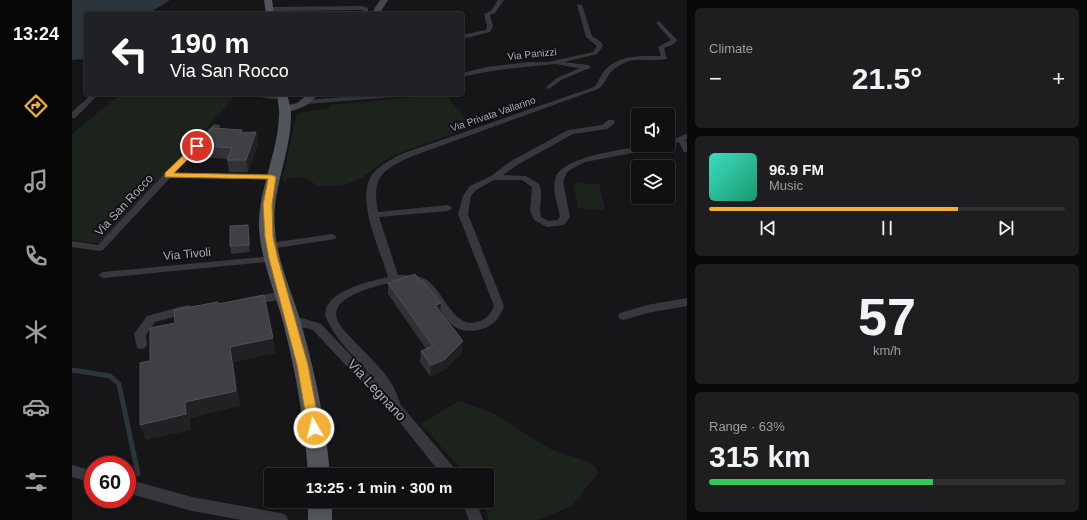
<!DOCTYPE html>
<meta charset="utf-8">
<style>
body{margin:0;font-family:Helvetica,sans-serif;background:#1e1e20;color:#f1f3f6;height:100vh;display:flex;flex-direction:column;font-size:15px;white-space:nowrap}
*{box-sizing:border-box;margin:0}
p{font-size:13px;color:#9c9d9f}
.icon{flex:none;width:22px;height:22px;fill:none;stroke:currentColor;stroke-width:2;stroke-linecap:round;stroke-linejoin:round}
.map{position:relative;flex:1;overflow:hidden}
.drawer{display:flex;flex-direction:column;gap:8px;padding:8px;background:#09090a;width:400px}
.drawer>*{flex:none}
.hud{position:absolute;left:12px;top:12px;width:380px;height:84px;border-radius:4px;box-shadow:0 2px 6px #0003,0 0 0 1px #303032;background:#202124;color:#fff;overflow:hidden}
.buttons{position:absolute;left:559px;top:108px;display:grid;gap:8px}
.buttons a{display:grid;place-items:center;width:44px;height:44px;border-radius:4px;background:#101012;box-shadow:0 2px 6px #0003,0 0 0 1px #303032;font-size:20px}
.speed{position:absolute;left:12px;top:456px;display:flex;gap:8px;font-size:20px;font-weight:700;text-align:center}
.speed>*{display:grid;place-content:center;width:52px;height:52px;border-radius:50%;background:#101012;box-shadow:0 2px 6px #0003,0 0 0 1px #303032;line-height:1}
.speed .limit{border:6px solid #d22;background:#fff;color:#111}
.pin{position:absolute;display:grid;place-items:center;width:34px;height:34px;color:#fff;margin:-17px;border:2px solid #fff;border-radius:50%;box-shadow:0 1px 4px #0007}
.me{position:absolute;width:44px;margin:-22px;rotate:352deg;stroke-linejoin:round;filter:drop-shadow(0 0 3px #0008)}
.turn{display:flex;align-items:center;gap:14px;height:84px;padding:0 20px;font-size:18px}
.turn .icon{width:52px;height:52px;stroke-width:2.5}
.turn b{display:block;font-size:28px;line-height:34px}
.big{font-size:30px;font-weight:700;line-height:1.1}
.drawer .card{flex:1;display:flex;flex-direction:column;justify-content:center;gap:6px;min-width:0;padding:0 14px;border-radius:6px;background:#1e1e20}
.drawer .dial{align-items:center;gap:0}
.dial b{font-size:52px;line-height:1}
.song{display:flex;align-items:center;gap:12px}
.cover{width:48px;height:48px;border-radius:6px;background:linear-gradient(135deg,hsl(170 70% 55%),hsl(160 70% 35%))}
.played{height:4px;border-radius:2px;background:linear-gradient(90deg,#f2b134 70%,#303032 70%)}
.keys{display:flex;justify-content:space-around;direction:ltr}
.heat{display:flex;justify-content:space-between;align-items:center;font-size:22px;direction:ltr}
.charge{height:6px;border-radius:3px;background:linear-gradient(90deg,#34c759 63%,#303032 0)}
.trip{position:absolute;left:192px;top:468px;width:230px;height:40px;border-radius:4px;background:#101012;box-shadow:0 2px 6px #0003,0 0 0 1px #303032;font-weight:700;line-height:40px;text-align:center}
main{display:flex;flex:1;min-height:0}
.dock{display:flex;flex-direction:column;width:72px;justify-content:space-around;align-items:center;background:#060607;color:#9c9d9f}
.dock .icon{width:28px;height:28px}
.dock .active{color:#f2b134}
.dock b{font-size:18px;color:#f1f3f6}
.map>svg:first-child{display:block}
.green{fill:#1c231d}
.water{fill:#2c353c}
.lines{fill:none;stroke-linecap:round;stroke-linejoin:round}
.stream{stroke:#2c353c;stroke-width:5}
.street{fill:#37383d;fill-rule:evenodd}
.secondary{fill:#45474d;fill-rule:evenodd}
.primary{fill:#53555c;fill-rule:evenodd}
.wall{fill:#323236}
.shaded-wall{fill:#212124}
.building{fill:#3f3f44;stroke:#4f5156}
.route{fill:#f2b134;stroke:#9d7322}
.labels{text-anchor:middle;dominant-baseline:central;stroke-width:4;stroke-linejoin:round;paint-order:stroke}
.far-street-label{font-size:10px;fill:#a8adb8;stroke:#111113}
.street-label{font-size:12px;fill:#a8adb8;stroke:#111113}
.near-street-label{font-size:14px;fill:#a8adb8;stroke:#111113}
</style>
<main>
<nav class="dock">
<b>13:24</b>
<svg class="icon active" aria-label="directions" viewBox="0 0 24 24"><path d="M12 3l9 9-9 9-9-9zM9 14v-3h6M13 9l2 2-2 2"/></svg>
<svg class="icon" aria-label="music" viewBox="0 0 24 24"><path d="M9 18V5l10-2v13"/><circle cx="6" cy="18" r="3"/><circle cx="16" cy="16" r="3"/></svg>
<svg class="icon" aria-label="phone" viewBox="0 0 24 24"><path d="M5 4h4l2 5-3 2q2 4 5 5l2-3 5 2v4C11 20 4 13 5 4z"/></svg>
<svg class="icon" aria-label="climate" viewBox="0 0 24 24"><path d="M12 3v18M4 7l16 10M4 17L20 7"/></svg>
<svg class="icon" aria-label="car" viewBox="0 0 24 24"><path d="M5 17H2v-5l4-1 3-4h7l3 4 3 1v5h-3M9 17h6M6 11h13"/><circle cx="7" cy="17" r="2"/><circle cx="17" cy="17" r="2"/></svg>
<svg class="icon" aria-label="filters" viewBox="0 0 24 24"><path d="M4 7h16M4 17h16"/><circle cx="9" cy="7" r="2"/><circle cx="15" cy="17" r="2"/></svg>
</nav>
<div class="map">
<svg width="615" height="520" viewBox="0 0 615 520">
<rect width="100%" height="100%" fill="#161618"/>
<g class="green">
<path d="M49,94H165L29,244L0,240V134Z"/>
<path d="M373,94L398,124L396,127L398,128L324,154C310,161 294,177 281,182C270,186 256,187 243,186V184C235,177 226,175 215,179L214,182L210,181L224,116L226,113L258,108L257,105Z"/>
<path d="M501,183L527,184L533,210L506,208Z"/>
<path d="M387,401L421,413L478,449L514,461L524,467L526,473L500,506L465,520H417L411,501H415V475H394L349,424Z"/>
</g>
<path class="water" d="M0,0H98L76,14H14V59L0,60Z"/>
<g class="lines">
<path class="stream" d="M0,370L38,376L47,384L66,474"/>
<g class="street">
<path d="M426,0H432L423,13L418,15L421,26L418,32L390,39V35L414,30L415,26L412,14L419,11Z"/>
<path d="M505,4L510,5L520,36L529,42L531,46L525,54L492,62L516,65L518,66V68L489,80L477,89L474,87L485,78L508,68C501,68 488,64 483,64C452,67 421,69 390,77V73L415,67L456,62H476L521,52L525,46L514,37Z"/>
<path d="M290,6L296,8V14H290L291,10H290L198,11L195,9L198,7Z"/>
<path d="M587,21L605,40L602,44L592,48L595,59C571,63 560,53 539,72C534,77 533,85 526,89L338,157C308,171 300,178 306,212L376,205L381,208L376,211L307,217L326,275C335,275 346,275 353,279C372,289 381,332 408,321C415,319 419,313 422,306L386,214L391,196L398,186L419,176L439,161L496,130L530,125L536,120H542V124L535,129L501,134L445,165L431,175L454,176L467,184C472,194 466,206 469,217L477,221L486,220L488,217C486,205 479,189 484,177C492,154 573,145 596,145V141L615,134V139L613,140L615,142V152H612L607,142L592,147L513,162L503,167L495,172L491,182L498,217L492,225L475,227L462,220L458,210L460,187L450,180H422L404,190L399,196L396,214L432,306C428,317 422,326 410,329C368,341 372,295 345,284C329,276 274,292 266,307C262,314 265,319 268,325C287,350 321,372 328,404L384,470L386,475H370L321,414L309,403L241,330C233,327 224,327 216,325L214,322L216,319L230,318L249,324L307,385C289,362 264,343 253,315C254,311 254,306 257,303C268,288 299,281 316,277C309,252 285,203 298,178C304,166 320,159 332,153L522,87C527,82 528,76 532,71C547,54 569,56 589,56L586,47L599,40L584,23Z"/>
<path d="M20,94H27L3,118H0V112Z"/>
<path d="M183,94H210L213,96C206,101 189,99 183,94Z"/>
<path d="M310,94H339L336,96L234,104L231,102L234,100Z"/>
<path d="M142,124H145L149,126L103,173L200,174L204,177L203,179L98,178L31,250L28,251L0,247V241L26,245L93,173Z"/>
<path d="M260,234L265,237L263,239L198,249L193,246L198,243Z"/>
<path d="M201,256L206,259L205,261L31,278L26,275L31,272Z"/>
<path d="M212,291L216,292L217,295L216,298L179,305L175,304L174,301L175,298L179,297Z"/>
<path d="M615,298V306L575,313L552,320L548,319L546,316L548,313L575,305Z"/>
<path d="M115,305L119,306L120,309L119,312L83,322L74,335L75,345L73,348L69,349L65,348L62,334L75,316Z"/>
<path d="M0,465L21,471V483L0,477Z"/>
<path d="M55,479L120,497L209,513L214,515L216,520H170L120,511L55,493Z"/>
<path d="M390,501H404L411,520H397Z"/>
</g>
<g class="secondary">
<path d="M308,0H316L307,14H299Z"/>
<path d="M236,94H246C237,106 227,110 213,112L208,109L209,107L225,103Z"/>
</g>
<g class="primary">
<path d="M192,0H200L202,14H194Z"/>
<path d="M205,94H215C217,101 219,108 219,115C219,154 199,190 203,229C205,261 220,292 229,323C243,373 254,423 258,475H236C233,423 224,373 211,322C203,292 189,260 187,228C186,189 206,154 207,115C208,108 205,101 205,94Z"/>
<rect x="236" y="501" width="24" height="19"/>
</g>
</g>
<g class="wall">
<path d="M170,130V132H184L186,144L176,172H157L155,159L129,157L126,145Z"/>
<path d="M177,233L178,252L159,254L158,246Z"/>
<path d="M349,282L369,303L368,311L390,353L371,371L358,376L348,362L349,351L354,349L316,294V283Z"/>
</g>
<g class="shaded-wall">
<path d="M184,132L186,144L176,172L174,160Z"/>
<path d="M176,225L177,233L178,252L177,245Z"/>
<path d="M369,303L368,314L363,305Z"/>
<path d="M201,338L204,353L162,362L168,406L118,418L119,430L74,440L68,425L113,402L158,347Z"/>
<path d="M391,341L390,353L371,371L358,376L359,365Z"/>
</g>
<g class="building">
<path d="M140,128L170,130L169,133L184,132L174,160H155L160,148L126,145Z"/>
<path d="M176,225L177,245L158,246V226Z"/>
<path d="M343,274L349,282L351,281L369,303L363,305L391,341L372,360L359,365L349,351L361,346L316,283Z"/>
<path d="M192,295L201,338L158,347L164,391L113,402L114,414L68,425V363L78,361V328L103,323L102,310L146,302V304Z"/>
</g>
<path class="route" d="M125,143L129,146L102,173L200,175L204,177L200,205L201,237L206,259L236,365L248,428L246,432L242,434L237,432L236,428L225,365L197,259L193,237L191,205L196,179L93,177V173L123,144Z"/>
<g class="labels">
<g class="far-street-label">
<text transform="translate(460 54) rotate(-6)">Via Panizzi</text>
<text transform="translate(421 114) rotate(-19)">Via Privata Vallarino</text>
</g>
<g class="street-label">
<text transform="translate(52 205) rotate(-47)">Via San Rocco</text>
<text transform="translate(115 254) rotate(-5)">Via Tivoli</text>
</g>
<g class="near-street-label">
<text transform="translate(305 390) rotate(47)">Via Legnano</text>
</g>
</g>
</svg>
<div class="buttons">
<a><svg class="icon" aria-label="sound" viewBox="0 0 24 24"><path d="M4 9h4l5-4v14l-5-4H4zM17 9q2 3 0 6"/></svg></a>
<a><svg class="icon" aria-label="layers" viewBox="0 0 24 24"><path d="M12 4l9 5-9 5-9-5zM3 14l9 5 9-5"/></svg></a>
</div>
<div class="speed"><div class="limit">60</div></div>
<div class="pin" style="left:125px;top:146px;background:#d93025"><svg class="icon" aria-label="arrive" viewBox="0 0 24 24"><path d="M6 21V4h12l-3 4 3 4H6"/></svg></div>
<svg class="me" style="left:242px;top:428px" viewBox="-20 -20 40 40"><circle r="17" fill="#f2b134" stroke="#fff" stroke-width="3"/><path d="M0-11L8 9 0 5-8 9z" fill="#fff"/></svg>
<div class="trip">13:25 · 1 min · 300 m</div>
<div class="hud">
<div class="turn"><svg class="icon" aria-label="left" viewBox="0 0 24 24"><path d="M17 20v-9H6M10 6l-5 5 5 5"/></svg><div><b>190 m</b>Via San Rocco</div></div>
</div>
</div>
<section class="drawer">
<div class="card"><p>Climate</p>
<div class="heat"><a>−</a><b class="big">21.5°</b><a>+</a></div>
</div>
<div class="card">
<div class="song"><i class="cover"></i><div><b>96.9 FM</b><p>Music</p></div></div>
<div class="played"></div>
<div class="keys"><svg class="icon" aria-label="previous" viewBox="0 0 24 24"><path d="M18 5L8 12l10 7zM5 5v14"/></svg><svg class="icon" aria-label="pause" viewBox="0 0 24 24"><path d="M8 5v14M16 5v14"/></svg><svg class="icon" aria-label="next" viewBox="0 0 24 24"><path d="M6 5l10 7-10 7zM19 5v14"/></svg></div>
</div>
<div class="card dial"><b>57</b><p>km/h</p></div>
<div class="card"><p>Range · 63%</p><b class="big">315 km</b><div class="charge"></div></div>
</section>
</main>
